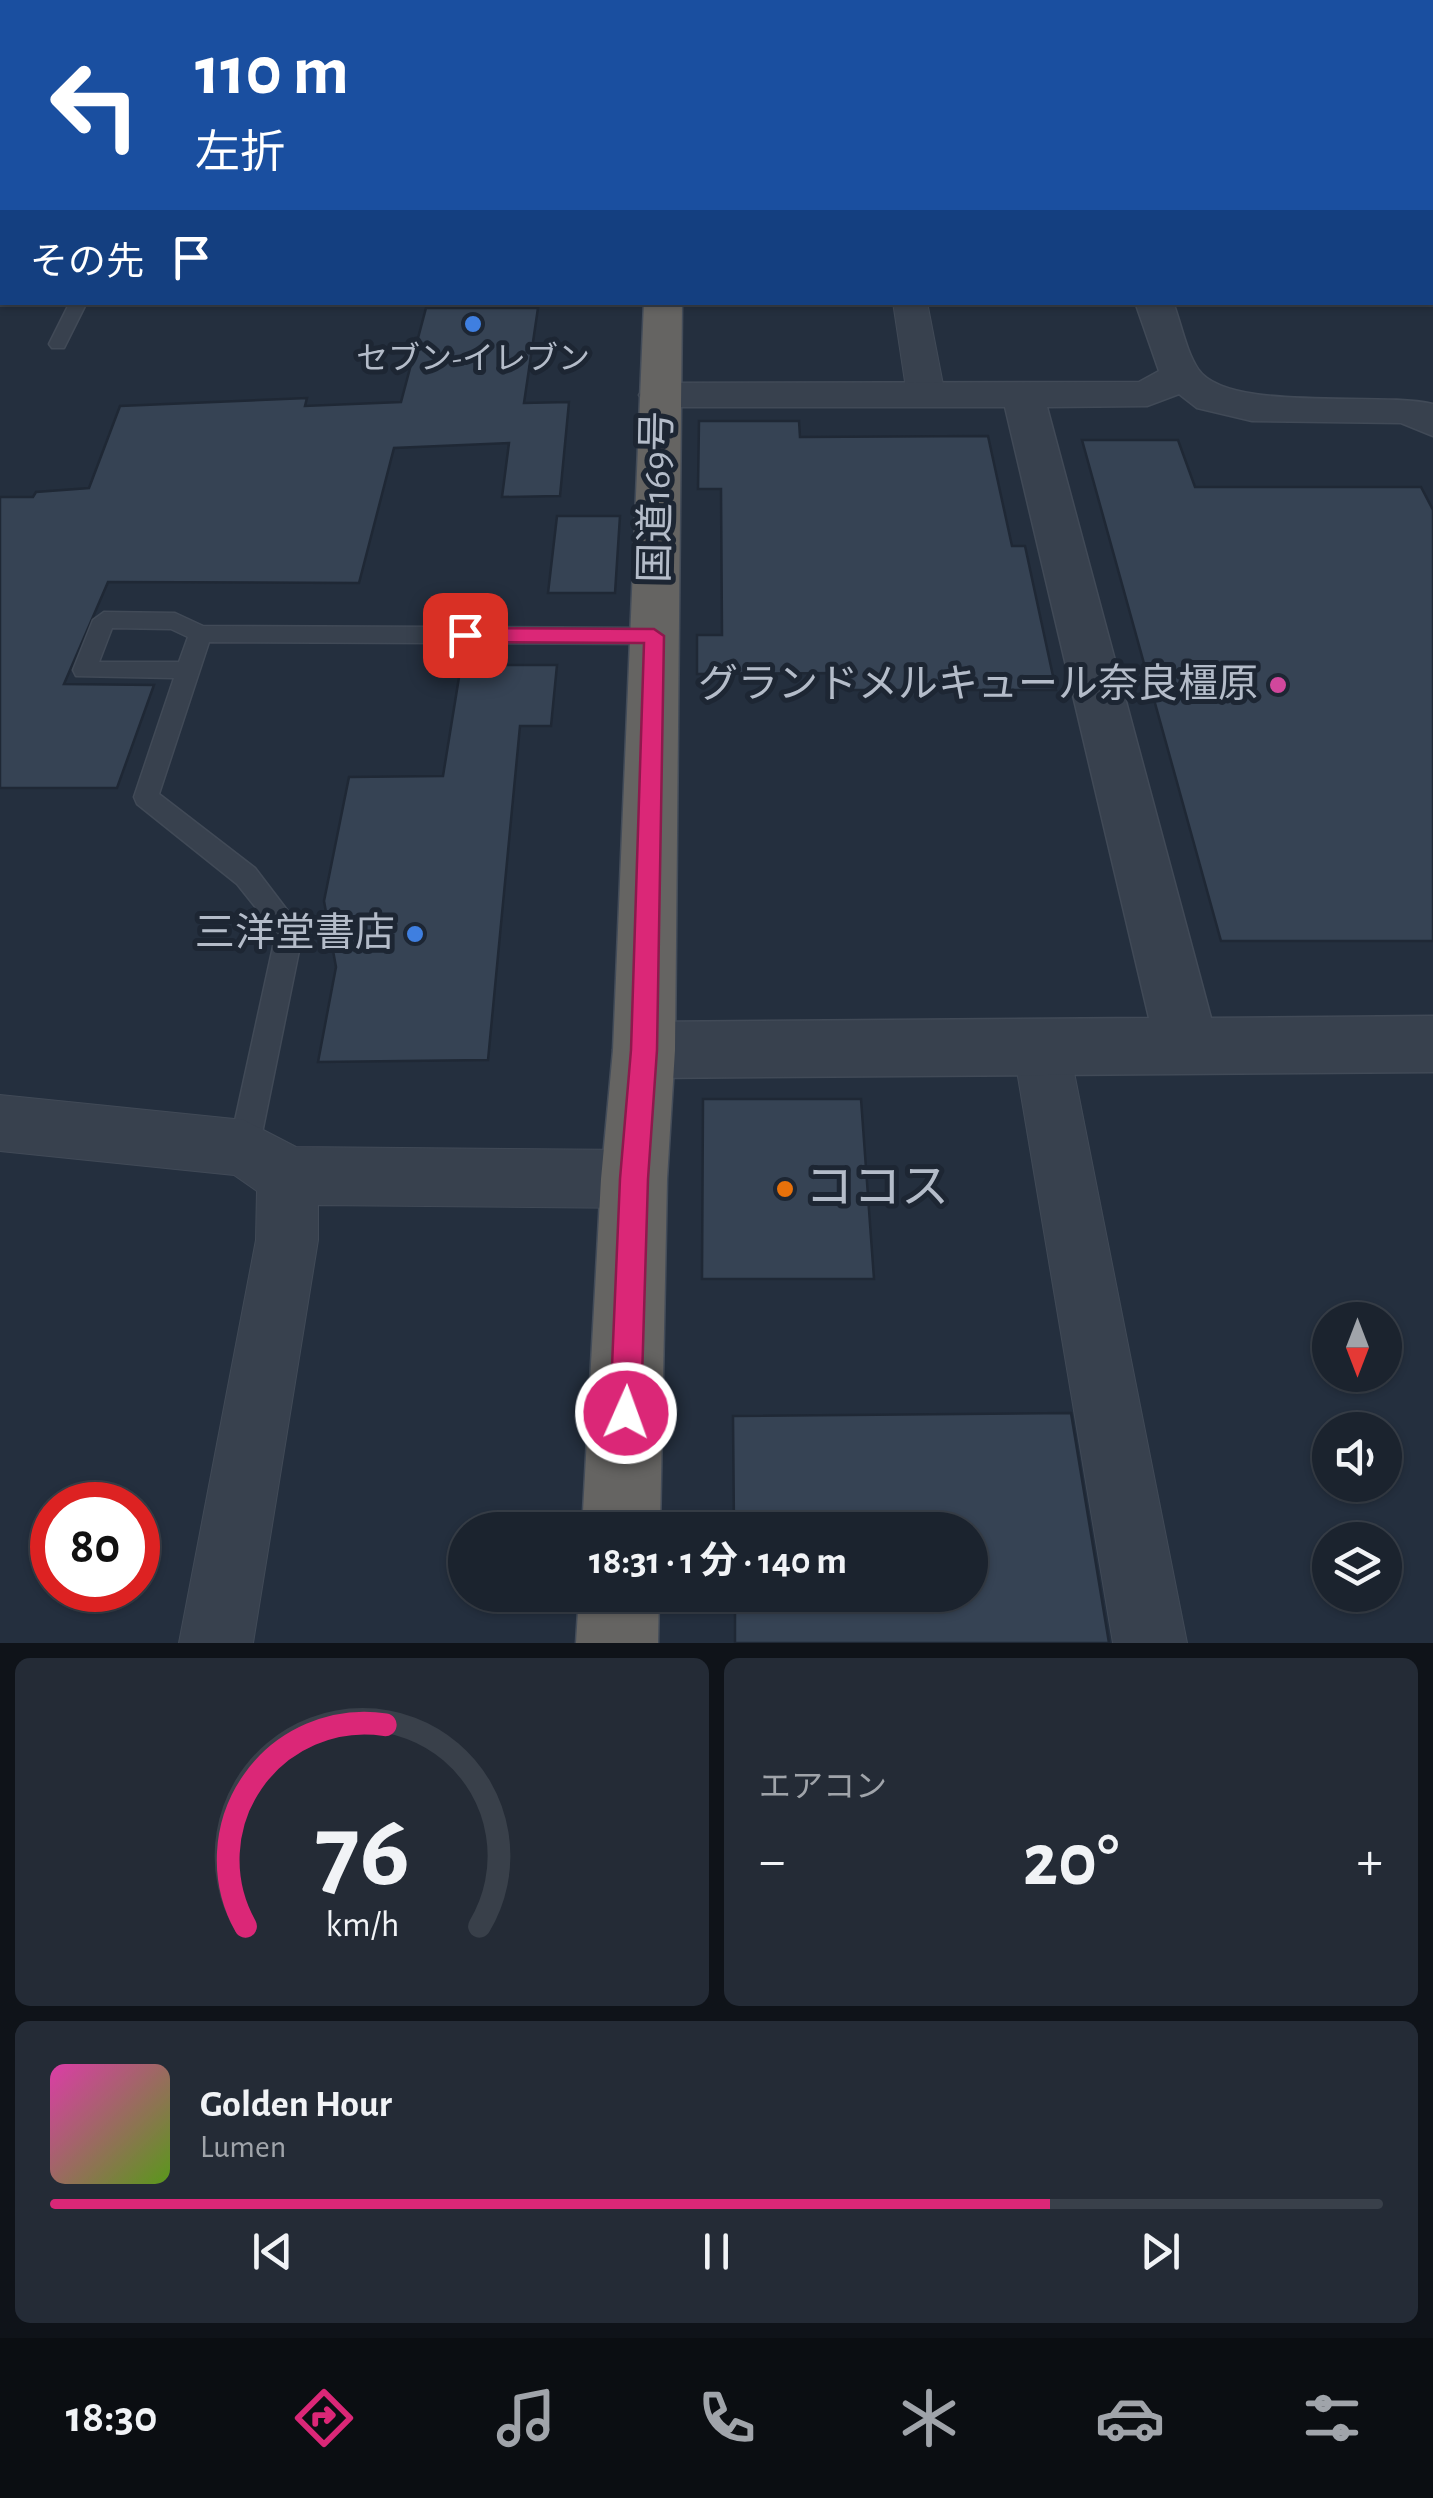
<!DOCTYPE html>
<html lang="ja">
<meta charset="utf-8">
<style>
body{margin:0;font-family:"Alegreya Sans","Noto Sans JP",sans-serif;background:#242b36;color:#f1f3f6;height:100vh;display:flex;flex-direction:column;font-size:38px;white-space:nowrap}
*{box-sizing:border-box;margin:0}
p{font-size:32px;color:#a0a4aa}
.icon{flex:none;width:55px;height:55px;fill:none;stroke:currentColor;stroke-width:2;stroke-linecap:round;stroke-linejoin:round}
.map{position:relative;height:1643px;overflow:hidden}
.panel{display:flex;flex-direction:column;gap:15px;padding:15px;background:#0f1319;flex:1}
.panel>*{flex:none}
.guide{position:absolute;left:0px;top:0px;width:1435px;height:305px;box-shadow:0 2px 8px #0004,0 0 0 2px #39404a;background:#1a4fa0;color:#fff;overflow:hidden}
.needle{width:65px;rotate:180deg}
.tools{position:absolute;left:1312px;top:1302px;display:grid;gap:20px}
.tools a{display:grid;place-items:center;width:90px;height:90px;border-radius:50%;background:#1b232e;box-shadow:0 2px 8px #0004,0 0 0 2px #39404a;font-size:50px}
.speed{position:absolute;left:30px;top:1482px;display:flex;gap:20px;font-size:50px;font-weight:700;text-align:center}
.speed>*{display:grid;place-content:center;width:130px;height:130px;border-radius:50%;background:#1b232e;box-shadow:0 2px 8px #0004,0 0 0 2px #39404a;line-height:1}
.speed .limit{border:15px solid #d22;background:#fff;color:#111}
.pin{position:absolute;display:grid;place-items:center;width:85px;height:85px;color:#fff;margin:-42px;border-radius:20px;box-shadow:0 5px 15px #0006}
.me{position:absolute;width:110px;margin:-55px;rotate:2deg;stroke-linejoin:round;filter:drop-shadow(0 0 8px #0008)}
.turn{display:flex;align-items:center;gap:35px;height:210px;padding:0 30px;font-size:45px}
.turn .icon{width:130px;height:130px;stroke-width:2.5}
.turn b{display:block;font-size:70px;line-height:85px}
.then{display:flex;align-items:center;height:95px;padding:0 30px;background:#0003;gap:20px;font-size:38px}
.big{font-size:75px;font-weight:700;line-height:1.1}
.panel .tile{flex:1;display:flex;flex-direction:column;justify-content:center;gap:15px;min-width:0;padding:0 35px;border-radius:15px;background:#242b36}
.panel .dial{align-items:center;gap:0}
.dial svg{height:260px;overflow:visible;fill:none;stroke:#39404a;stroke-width:7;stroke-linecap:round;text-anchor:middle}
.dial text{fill:#f1f3f6;stroke:none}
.song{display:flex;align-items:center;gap:30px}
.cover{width:120px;height:120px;border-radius:15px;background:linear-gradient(135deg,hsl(320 70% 55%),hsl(90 70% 35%))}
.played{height:10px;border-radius:5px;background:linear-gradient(90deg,#db2777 75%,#39404a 75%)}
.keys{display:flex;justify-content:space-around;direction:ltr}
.heat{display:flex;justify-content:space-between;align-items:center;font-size:55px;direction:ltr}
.panel .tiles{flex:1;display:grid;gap:15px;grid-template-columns:1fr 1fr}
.tile:last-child{grid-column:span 2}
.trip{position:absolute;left:448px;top:1512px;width:540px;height:100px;border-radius:50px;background:#1b232e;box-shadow:0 2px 8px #0004,0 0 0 2px #39404a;font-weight:700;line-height:100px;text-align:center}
.dock{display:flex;height:160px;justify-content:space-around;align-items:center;background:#0b0e12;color:#a0a4aa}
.dock .icon{width:70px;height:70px}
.dock .active{color:#db2777}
.dock b{font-size:45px;color:#f1f3f6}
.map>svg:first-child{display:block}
.building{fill:#364354;stroke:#1f2835;stroke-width:2.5}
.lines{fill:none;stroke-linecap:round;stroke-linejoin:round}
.service-casing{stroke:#414a57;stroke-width:3}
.minor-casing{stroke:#414a57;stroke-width:2}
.tertiary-casing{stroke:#414a57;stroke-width:3}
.secondary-casing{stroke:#414a57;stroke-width:3}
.trunk-casing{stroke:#434c59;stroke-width:3}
.service{fill:#38414e;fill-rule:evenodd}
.minor{fill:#38414e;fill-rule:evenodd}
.tertiary{fill:#38414e;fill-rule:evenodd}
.secondary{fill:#465061;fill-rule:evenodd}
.trunk{fill:#656462;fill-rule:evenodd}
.route{fill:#db2777;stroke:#8e194d;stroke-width:2.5}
.shop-dot{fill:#3f7fe0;stroke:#1d2633;stroke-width:4}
.hotel-dot{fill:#d1479c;stroke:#1d2633;stroke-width:4}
.food-dot{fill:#e8710a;stroke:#1d2633;stroke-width:4}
.labels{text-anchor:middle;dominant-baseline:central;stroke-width:10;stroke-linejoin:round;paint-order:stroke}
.far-poi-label{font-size:32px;fill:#b4bcc9;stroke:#1d2633}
.street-label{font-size:40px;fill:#b4bcc9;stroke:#1d2633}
.poi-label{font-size:40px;fill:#b4bcc9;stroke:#1d2633;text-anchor:end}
.near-poi-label{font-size:48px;fill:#b4bcc9;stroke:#1d2633;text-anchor:start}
</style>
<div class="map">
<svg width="1433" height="1643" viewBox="0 0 1433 1643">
<rect width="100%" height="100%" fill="#242f3e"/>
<g class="building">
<path d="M426,308H538L524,403L569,402L560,496L502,497L509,443L394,448L359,583L108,582L64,684L154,685L117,788H0V497H33L36,492L89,488L120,406L307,398L305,406L401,402Z"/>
<path d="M699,421H799L800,437L988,436L1012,546H1025L1056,690H846L845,673L697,674V635H722L721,489H698Z"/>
<path d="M1082,440H1178L1195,487H1421L1433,510V941H1221Z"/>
<path d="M557,516H620L615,593H548Z"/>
<path d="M461,665H557L551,726H520L488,1060L318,1062L336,967L324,901L349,777L443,776Z"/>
<path d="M703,1099H861L874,1279H702Z"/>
<path d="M1071,1413L1109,1643H735V1595H970V1530H734L733,1416Z"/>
</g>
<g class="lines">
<defs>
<g id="service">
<path d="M1380,0H1393L1394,2H1381Z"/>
<rect x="1432" y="32" width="1" height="8"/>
<path d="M70,302H87L64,348H52L49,344Z"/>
<path d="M104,612L175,613L203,626L654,628L665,636L654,644L209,642L159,794L255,868L303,931L259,1148L255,1158L244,1162L233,1158L229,1148L276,933L237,884L137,804L134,797L174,678L76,676L73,670L93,620ZM112,628L171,629L188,637L179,662H99Z"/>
</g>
<g id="minor">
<rect x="373" y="0" width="26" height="2"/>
<rect x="1045" y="0" width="26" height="2"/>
<rect x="1229" y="0" width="26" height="2"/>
<path d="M893,302H927L945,395L939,403L926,406L913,403L907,395Z"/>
<path d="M1041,1021L1061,1029L1069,1047L1187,1643H1113L1013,1047L1021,1029Z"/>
<path d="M0,1095L244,1120L296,1147L634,1150L655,1158L664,1179L655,1200L634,1208L318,1205V1240L253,1643H179L256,1240L257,1191L234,1175L0,1151Z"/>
</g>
<path id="tertiary" d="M1135,302H1173C1181,323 1186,351 1198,369C1228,413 1378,391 1433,404V436L1401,423L1252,421L1197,408L1179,394L1147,406L1047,407L1211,1018L1433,1016V1072L644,1078L622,1070L613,1050L622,1030L644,1022L1149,1018L1005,407H660L645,404L639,395L645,386L660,383L1139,382L1159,371Z"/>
<rect id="secondary" x="0" y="95" width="2" height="18"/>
<g id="trunk">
<path d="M644,302H682L675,1050L667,1179L660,1530H582L601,1179L613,1050Z"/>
<path d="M579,1595H659L658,1643H576Z"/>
</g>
</defs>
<use href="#service" class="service-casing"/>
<use href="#minor" class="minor-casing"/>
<use href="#tertiary" class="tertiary-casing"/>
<use href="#secondary" class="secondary-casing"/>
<use href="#trunk" class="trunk-casing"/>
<use href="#service" class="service"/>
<use href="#minor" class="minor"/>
<use href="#tertiary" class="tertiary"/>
<use href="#secondary" class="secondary"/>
<use href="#trunk" class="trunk"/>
</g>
<path class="route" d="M465,628L654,629L664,636L657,1050L648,1179L641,1413L636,1424L626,1428L615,1424L610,1413L620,1179L631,1050L644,643L465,642L455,635Z"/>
<g class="shop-dot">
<circle cx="473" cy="324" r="10"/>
<circle cx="415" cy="934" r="10"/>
</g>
<circle class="hotel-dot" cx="1278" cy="685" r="10"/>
<circle class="food-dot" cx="785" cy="1189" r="10"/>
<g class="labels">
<g class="far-poi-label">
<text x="473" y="359">セブン-イレブン</text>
</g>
<g class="street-label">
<text transform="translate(657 497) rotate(-89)">国道169号</text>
</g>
<g class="poi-label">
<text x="1258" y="685">グランドメルキュール奈良橿原</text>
<text x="395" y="934">三洋堂書店</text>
</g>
<g class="near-poi-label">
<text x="805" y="1189">ココス</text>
</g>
</g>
</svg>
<div class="tools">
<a><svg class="needle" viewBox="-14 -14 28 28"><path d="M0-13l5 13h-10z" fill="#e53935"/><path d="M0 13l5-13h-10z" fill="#a0a4aa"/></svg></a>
<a><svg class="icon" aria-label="sound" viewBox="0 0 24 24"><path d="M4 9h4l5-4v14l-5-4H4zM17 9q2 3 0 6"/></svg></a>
<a><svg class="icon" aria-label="layers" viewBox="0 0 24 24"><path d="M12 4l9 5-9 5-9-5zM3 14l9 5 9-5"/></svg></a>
</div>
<div class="speed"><div class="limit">80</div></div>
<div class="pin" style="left:465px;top:635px;background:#d93025"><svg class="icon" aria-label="arrive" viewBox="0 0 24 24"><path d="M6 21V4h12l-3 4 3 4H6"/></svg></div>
<svg class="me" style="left:626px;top:1413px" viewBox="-20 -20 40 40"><circle r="17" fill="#db2777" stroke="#fff" stroke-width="3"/><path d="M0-11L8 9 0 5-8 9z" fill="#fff"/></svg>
<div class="trip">18:31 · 1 分 · 140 m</div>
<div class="guide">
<div class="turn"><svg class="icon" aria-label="left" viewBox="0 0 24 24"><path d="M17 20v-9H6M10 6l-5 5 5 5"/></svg><div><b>110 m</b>左折</div></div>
<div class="then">その先<svg class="icon" aria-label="arrive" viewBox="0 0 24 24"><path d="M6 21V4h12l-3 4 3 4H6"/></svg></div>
</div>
</div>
<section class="panel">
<div class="tiles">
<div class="tile dial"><svg viewBox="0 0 100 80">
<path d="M14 69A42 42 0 1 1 86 69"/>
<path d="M14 69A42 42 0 0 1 57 7" stroke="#db2777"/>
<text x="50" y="56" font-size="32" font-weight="700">76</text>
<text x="50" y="72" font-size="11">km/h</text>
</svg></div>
<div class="tile"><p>エアコン</p>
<div class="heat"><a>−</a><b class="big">20°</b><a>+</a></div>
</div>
<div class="tile">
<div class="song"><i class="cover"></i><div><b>Golden Hour</b><p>Lumen</p></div></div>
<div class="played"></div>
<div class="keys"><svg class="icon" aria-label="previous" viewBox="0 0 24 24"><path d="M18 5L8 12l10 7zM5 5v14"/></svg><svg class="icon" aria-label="pause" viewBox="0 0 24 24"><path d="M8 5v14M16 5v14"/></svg><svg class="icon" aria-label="next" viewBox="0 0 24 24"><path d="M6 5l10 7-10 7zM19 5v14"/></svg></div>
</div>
</div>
</section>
<nav class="dock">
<b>18:30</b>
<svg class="icon active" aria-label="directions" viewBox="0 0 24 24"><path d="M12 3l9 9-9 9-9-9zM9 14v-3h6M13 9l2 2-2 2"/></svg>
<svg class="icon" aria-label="music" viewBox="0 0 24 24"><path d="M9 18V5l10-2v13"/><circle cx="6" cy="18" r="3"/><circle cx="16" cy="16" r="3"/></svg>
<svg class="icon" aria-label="phone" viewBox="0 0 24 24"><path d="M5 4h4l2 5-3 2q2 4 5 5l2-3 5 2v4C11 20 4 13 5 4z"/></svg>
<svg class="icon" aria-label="climate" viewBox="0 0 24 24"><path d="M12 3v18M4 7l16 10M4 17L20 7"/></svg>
<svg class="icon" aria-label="car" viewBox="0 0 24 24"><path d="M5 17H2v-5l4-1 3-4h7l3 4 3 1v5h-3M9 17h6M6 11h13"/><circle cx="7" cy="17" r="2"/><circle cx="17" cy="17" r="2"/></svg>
<svg class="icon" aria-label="filters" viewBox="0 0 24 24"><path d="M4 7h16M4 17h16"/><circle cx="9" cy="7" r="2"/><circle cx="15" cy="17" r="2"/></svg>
</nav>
